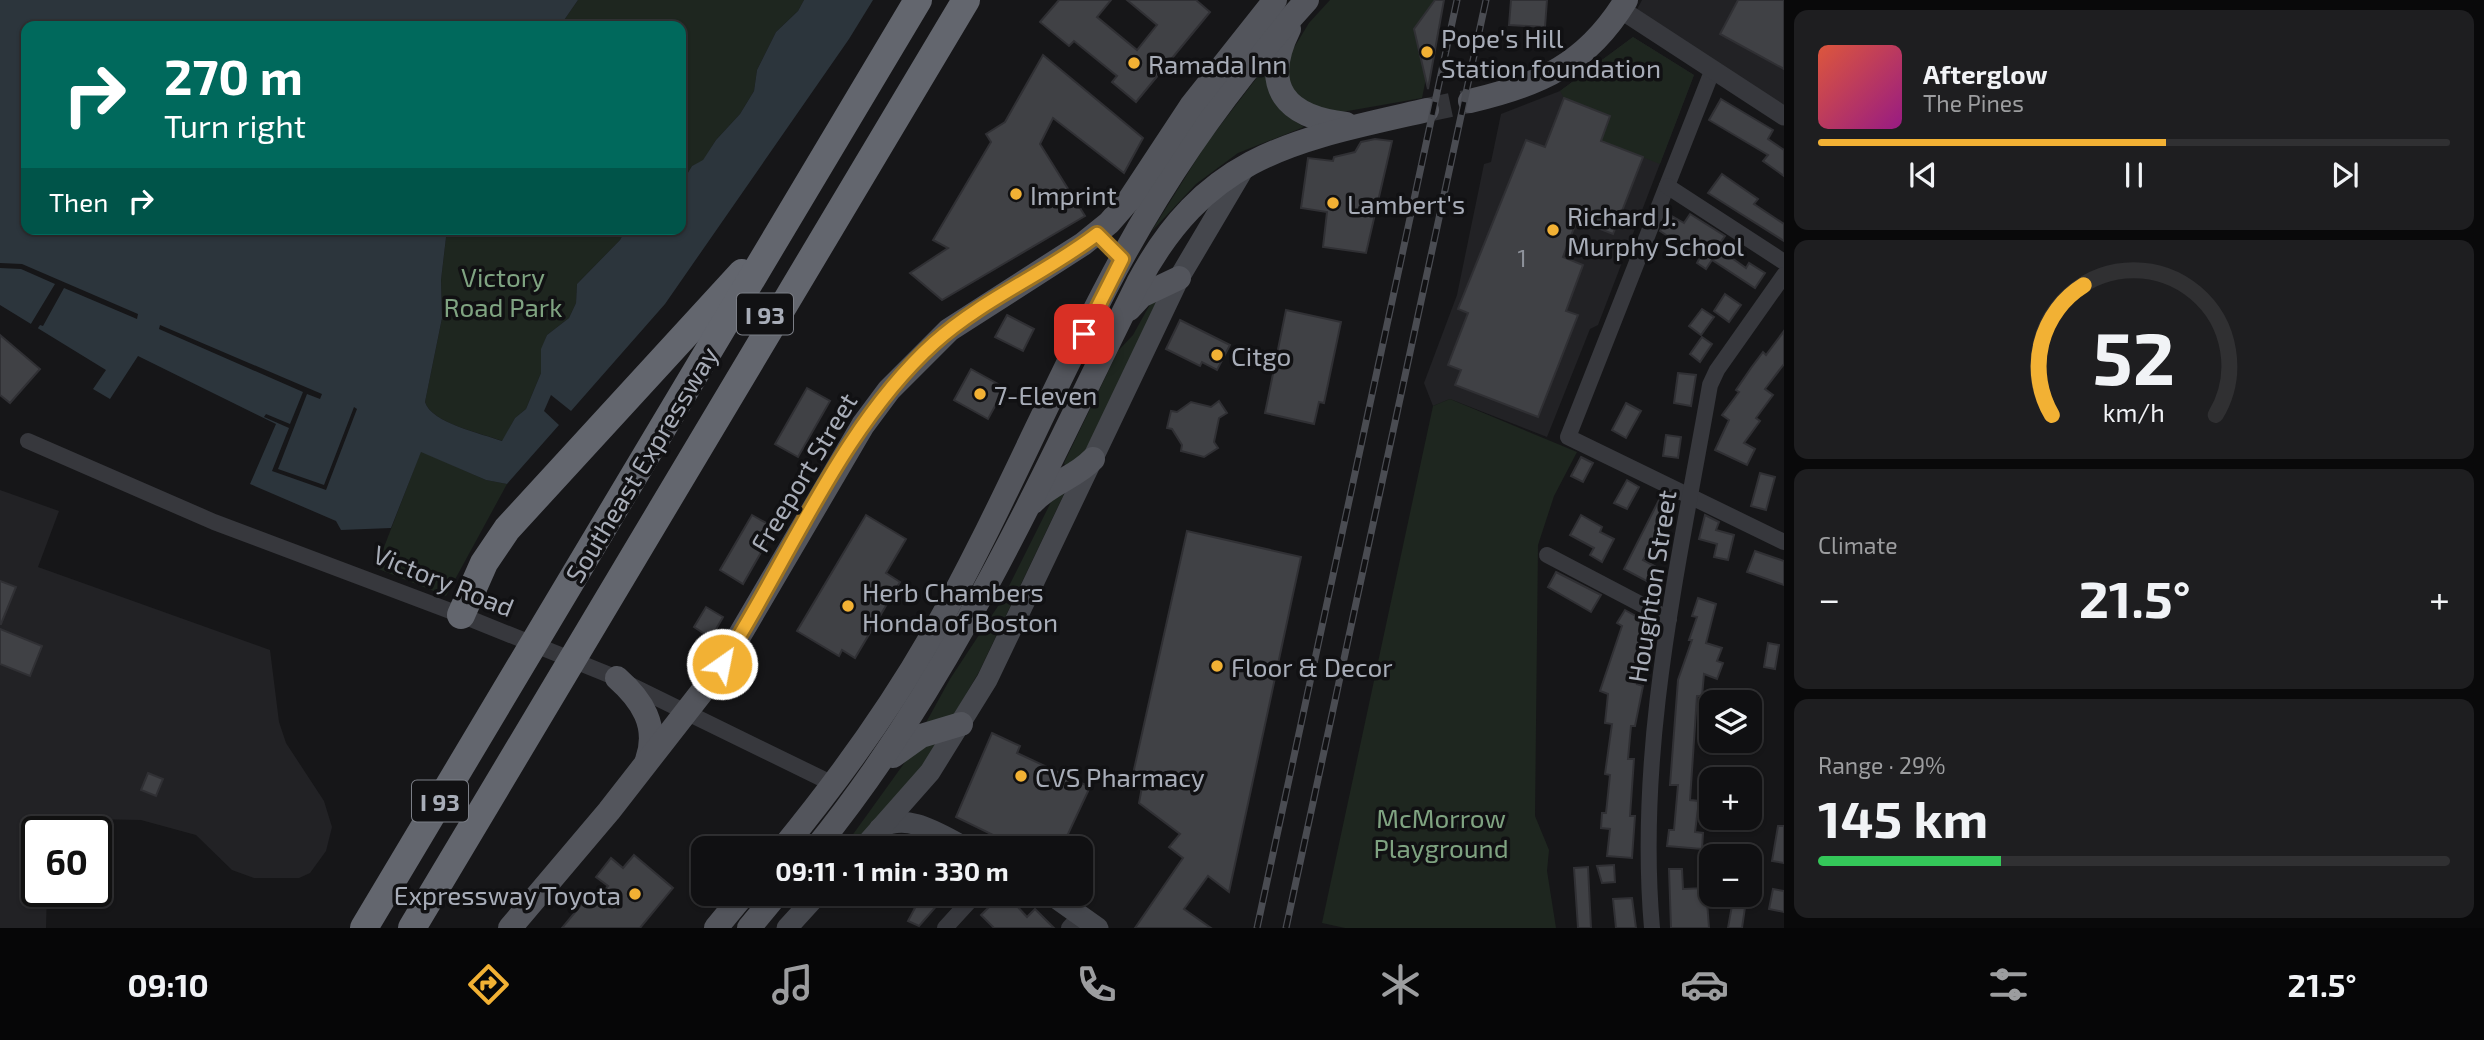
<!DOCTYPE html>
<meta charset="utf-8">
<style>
body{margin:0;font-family:"Exo 2",sans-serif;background:#1e1e20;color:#f1f3f6;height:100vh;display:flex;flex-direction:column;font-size:26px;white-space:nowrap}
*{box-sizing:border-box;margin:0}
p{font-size:23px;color:#9c9d9f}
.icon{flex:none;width:38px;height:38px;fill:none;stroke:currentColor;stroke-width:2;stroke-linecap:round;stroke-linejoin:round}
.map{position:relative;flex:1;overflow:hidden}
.panel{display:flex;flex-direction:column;gap:10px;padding:10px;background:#09090a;width:700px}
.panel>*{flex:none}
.banner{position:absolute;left:21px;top:21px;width:665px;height:214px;border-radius:14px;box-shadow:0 2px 5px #0004,0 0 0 2px #303032;background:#00695c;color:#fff;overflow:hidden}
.buttons{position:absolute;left:1699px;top:690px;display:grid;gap:14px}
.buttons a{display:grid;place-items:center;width:63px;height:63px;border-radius:14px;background:#101012;box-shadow:0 2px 5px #0004,0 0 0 2px #303032;font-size:35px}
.speed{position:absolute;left:21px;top:816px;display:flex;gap:14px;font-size:35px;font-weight:700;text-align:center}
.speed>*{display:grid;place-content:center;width:91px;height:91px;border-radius:50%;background:#101012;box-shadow:0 2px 5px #0004,0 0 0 2px #303032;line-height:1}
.speed .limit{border:4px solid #111;border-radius:10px;background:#fff;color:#111}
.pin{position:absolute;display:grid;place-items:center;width:60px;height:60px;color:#fff;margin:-30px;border-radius:14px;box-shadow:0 4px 10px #0006}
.me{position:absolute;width:77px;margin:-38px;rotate:33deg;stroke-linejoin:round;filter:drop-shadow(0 0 5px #0008)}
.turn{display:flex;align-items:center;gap:24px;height:147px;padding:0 28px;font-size:32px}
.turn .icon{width:91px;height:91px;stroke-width:2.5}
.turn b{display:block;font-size:49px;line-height:60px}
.then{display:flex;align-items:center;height:66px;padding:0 28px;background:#0003;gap:14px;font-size:26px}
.big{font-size:52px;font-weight:700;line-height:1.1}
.panel .card{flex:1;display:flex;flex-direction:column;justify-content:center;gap:10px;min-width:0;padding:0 24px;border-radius:14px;background:#1e1e20}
.panel .dial{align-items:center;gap:0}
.dial svg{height:182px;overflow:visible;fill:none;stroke:#303032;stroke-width:7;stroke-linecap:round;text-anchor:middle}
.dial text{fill:#f1f3f6;stroke:none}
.song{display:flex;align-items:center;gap:21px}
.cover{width:84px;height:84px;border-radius:10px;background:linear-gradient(135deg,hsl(10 70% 55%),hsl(310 70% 35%))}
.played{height:7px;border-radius:4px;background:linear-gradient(90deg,#f2b134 55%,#303032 55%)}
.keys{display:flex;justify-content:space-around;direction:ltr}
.heat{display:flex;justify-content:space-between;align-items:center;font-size:38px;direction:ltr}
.charge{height:10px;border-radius:5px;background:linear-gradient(90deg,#34c759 29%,#303032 0)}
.trip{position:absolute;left:691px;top:836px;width:402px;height:70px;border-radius:14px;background:#101012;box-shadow:0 2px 5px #0004,0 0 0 2px #303032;font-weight:700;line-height:70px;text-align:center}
.tabs{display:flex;height:112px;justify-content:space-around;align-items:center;background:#060607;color:#9c9d9f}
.tabs .icon{width:49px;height:49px}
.tabs .active{color:#f2b134}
.tabs b{font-size:32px;color:#f1f3f6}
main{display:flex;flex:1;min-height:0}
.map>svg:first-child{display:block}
.built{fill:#222225}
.green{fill:#1e261f}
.water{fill:#2c353c}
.pier{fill:#161618}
.building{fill:#404145;stroke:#303034;stroke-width:2}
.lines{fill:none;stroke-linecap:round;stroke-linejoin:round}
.primary-tunnel{stroke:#333438;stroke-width:24;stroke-dasharray:24 12;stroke-linecap:butt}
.minor{stroke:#37383d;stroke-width:16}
.tertiary{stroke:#37383d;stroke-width:19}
.secondary{stroke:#45474d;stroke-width:21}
.primary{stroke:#53555c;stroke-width:24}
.motorway{stroke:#63666e;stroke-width:28}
.rail-casing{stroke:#4a4c52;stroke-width:7}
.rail{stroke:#111113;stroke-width:4.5;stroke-dasharray:13;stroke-linecap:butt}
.route-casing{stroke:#9d7322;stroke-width:18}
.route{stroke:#f2b134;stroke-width:12}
.poi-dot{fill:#f2b134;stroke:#111113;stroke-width:2.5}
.labels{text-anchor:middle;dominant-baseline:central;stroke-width:7;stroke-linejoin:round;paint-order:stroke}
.number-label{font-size:23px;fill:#8e929b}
.shield{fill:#111113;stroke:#7b7e86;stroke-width:2}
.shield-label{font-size:24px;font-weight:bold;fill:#a8adb8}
.poi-label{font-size:26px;fill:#a8adb8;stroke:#111113;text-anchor:start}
.park-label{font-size:26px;fill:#7fa381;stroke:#111113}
.street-label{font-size:26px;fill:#a8adb8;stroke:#111113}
</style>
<main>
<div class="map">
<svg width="1784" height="928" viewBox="0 0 1784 928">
<rect width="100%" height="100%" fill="#161618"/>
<g class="built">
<path d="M1642,0H1784V108L1635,13Z"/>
<path d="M1633,37L1694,75L1598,325L1590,329L1547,437L1450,399L1433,406L1424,383L1457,295L1484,164L1491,162L1501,114L1560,91Z"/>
<path d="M0,490L59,511L38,567L270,650L279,722L286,743L324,801L332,827L326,851L310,873L299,878H254L232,870L196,835L141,820L91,819L62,828L60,831H37V891H47L46,928H0Z"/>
</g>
<g class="green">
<path d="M578,0H804L798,11L776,32L757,70L754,91L740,114L716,140L703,161L692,166L681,184V26H560Z"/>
<path d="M1330,0H1442L1422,98L1342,112L1295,102L1284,64L1309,23Z"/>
<path d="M1633,37L1694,75L1660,164L1601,141L1610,116L1564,98L1560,91Z"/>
<path d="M1265,67L1286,115L1304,127L1238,153L1196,184L1151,232L1206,144Z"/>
<path d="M447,229H626L620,240L577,284L576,303L569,318L547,335L542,349L541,373L526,409L515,418L503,441C483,434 431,423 425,402L442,318L441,280Z"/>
<path d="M1160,297L1080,464L1066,467L1064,463L1118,351L1133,335L1153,299Z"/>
<path d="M1450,399L1577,452L1554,496L1538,545L1535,816L1549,850L1547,871L1556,928H1345L1322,923L1433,406Z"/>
<path d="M421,451L486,480L507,484L446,596L376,568Z"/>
<path d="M1065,492L979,672L952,718L923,728L950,679L1002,600L1053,498Z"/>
<path d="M940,738L919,774L849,849H839L854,833L913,751Z"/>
</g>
<path class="water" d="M0,0H578L560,26H26V229H447L441,280L442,318L425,402C431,423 483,434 502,441L515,418L526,409L541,373V349L547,335L569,318L576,303L577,284L620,240L626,229H681V184L692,166L703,160L716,140L740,114L754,91L757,70L776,32L798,11L804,0H873L849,39L665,304L571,411L551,395L544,411L559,425L507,484L486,480L421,452L391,528L341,530L336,521L250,484L276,424L138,356L110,399L93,389L106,370L0,305Z"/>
<g class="pier">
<path d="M0,263L22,264L138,314L137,319L64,288L43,326L40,325L36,331L29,327L55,284L21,269L0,268Z"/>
<path d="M160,325L322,394L320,399L307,394L278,469L324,485L354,407L357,409L326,490L272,471L289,428L264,417L266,414L290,424L303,392L159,329Z"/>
</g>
<g class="building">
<path d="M1059,0H1111L1097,17L1137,50L1157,25L1127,0H1196L1210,12L1136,102L1112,82L1117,76L1074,41L1069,46L1040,22Z"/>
<path d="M1435,0H1444L1428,89L1414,29Z"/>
<path d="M1511,0H1547L1545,27L1509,25Z"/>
<path d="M1738,0H1784V69L1720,34Z"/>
<path d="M1043,55L1143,138L1124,173L1053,118L1040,144L1085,216L942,300L910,273L948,248L933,240L991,142L986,134L1005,122Z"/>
<path d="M1564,98L1610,116L1601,141L1643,157L1613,234L1577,220L1563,257L1583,265L1566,311L1578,315L1538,417L1455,385L1461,370L1448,365L1468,313L1458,309L1526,140L1545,147Z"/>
<path d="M1721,99L1773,130L1768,139L1784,150V176L1763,161L1768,155L1709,120Z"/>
<path d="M1375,139L1392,141L1366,253L1323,247L1327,212L1301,208L1308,158L1333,161L1334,157L1355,152L1361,142Z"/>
<path d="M1722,174L1758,199L1754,204L1784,224V241L1708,193Z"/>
<path d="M1690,214L1725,236L1720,243L1725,247L1722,251L1746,268L1749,263L1765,273L1755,288L1712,260L1706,269L1697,263L1700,257L1660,231L1670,215L1684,223Z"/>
<path d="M1725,294L1741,305L1729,322L1714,311Z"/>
<path d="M1702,309L1714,317L1701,335L1689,326Z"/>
<path d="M1286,310L1341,322L1324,403L1319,402L1314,424L1265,413Z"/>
<path d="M1007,315L1034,329L1023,351L995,337Z"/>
<path d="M1180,320L1230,345L1217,370L1202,362L1200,366L1166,349Z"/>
<path d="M1784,331V364L1765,389L1773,395L1756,418L1760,421L1744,443L1755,449L1747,465L1715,450L1729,420L1722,415L1739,392L1736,390L1751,368L1763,352L1766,355Z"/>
<path d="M0,335L40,369L10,403L0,395Z"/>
<path d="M1702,337L1712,344L1700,362L1690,354Z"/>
<path d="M971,369L1005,388L988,419L954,400Z"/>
<path d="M1678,373L1696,375L1691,406L1674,403Z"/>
<path d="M807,388L830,401L798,457L775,444Z"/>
<path d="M1219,401L1227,413L1219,418L1214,442L1218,448L1204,457L1181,451L1182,445L1172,429L1167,428L1171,411L1177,412L1191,402L1211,407Z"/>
<path d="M1626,403L1641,411L1626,438L1612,430Z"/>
<path d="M1666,435L1681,437L1678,458L1663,456Z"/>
<path d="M1581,457L1593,463L1583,482L1571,476Z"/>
<path d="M1760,473L1775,477L1766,510L1751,506Z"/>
<path d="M1627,480L1639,487L1627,509L1614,503Z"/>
<path d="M1661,496L1676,503L1643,560L1660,569L1652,584L1624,569Z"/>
<path d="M752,515L775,528L743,584L720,570Z"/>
<path d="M866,515L906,539L886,573L900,582L855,658L842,650L839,656L797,631Z"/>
<path d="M1581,515L1602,527L1600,532L1614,539L1602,562L1590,555L1594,548L1570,535Z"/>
<path d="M1705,515L1719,522L1716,530L1734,535L1728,560L1714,557L1717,544L1699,539Z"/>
<path d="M1187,531L1301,557L1229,892L1208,876L1184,909L1211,928H1135L1183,858L1169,847L1180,834L1139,803L1144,776L1133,774Z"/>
<path d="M1755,551L1784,561V585L1747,572Z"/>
<path d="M1556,572L1601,595L1591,612L1548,587Z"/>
<path d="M0,581L16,587L1,624H0Z"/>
<path d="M1698,598L1716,604L1706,643L1722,648L1717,661L1723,663L1717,679L1704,674L1702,696H1697L1690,800L1699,801L1695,832L1703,833L1702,849L1667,846L1669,830H1674L1678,785H1670L1678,680L1692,640H1689L1697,617L1692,616Z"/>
<path d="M706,607L723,617L711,638L694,627Z"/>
<path d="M1625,610L1650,624L1637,650L1647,653L1637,684L1643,686L1635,726H1631L1628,759H1634L1630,816H1635L1632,858L1607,856L1610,829L1601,828L1602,813H1606L1610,775L1605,774L1612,724L1605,723L1608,694L1600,691L1622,626L1617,623Z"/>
<path d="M0,629L42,646L30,676L0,664Z"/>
<path d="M1768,643L1779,645L1775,669L1764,667Z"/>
<path d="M992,733L1020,746L1017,753L1090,787L1061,849H1022L956,817Z"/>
<path d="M148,773L163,779L156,796L141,790Z"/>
<path d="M1778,826H1784V863L1772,861Z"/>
<path d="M634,855L673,888L640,928H562L586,899L593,904L608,886L596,877L611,858L623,868Z"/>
<path d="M1614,865L1615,882L1602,883L1597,866Z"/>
<path d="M1588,867L1591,928H1578L1574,868Z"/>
<path d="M1669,869H1682L1683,889L1706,888L1709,928H1671Z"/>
<path d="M1773,889L1784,891V912L1769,909Z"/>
<path d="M886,894H947L919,926L908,921L915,908Z"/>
<path d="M1002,894H1006L1027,917L1035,909L1054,928H994L981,915Z"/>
<path d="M1734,894H1747L1742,928H1728Z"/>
<path d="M1632,898L1636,928H1616L1613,899Z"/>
</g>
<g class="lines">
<path class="primary-tunnel" d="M1427,110L1470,101"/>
<g class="minor">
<path d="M1713,69L1568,437L1784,542"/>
<path d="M1667,186L1784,262"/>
<path d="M28,441L214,522L461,615L612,676L833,784"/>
<path d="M1547,555L1669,619"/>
<path d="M945,928L976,894"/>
<path d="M1069,928L1081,915"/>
<path d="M1652,928C1636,745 1679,564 1710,385L1717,370L1784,275"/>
</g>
<path class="tertiary" d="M1620,9L1784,116"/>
<g class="secondary">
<path d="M880,828C909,811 942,836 969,849"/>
<path d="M862,849L930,772L987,680L1179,278L1243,170"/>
<path d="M1050,894L1098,928"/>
<path d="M787,928L818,894"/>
</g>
<g class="primary">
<path d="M1289,29C1260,88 1286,117 1346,124"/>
<path d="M1470,101C1540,85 1587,64 1626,0"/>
<path d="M1129,309L1141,296L1179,278"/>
<path d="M1033,502C1050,483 1075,478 1093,459"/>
<path d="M617,678C642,700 659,726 647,760"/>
<path d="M893,756L921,736L961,724"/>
<path d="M782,849C837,782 888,712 931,637C1001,514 1054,382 1122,258C1173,165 1235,78 1307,0"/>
<path d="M815,849C954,678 1041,478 1138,283C1207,153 1296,140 1427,110"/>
<path d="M510,928L609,811L708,684L738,638L863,425L889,390L949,330L1083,244L1109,223L1129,200L1191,106L1275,0"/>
<path d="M716,928L744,894"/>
<path d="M749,928L777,894"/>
</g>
<g class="motorway">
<path d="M461,615L484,563L507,529L742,273"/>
<path d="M364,928L918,0"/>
<path d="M412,928L966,0"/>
</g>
<defs>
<g id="rail">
<path d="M1257,928L1457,0"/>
<path d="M1286,928L1486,0"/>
</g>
</defs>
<use href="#rail" class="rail-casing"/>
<use href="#rail" class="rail"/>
</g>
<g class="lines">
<defs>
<path id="route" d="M722,664C789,560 841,427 934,343C983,299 1045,274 1097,234L1122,259L1084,334"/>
</defs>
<use href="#route" class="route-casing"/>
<use href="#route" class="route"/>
</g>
<g class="poi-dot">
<circle cx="1427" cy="52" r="7"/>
<circle cx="1134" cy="63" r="7"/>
<circle cx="1016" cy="194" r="7"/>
<circle cx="1333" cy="203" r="7"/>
<circle cx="1553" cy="230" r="7"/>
<circle cx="1217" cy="355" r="7"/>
<circle cx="980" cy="394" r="7"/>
<circle cx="848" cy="606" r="7"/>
<circle cx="1217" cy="666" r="7"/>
<circle cx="1021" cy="776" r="7"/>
<circle cx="635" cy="894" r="7"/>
</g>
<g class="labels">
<g class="number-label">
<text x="1522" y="258">1</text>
</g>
<g class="shield">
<rect x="737" y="293.5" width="56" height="41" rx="5"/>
<rect x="412" y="780.5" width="56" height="41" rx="5"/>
</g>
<g class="shield-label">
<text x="765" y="314">I 93</text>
<text x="440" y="801">I 93</text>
</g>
<g class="poi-label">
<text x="1441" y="37">Pope's Hill<tspan x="1441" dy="30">Station foundation</tspan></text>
<text x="1148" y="63">Ramada Inn</text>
<text x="1030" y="194">Imprint</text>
<text x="1347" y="203">Lambert's</text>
<text x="1567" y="215">Richard J.<tspan x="1567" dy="30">Murphy School</tspan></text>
<text x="1231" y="355">Citgo</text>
<text x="994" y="394">7-Eleven</text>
<text x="862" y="591">Herb Chambers<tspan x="862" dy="30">Honda of Boston</tspan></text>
<text x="1231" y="666">Floor &amp; Decor</text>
<text x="1035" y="776">CVS Pharmacy</text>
<text x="621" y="894" text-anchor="end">Expressway Toyota</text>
</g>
<g class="park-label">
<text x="503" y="276">Victory<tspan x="503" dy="30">Road Park</tspan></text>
<text x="1441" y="817">McMorrow<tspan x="1441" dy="30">Playground</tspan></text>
</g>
<g class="street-label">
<text transform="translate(641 464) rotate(-59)">Southeast Expressway</text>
<text transform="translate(803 472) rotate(-59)">Freeport Street</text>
<text transform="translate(444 580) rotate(22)">Victory Road</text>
<text transform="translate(1651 586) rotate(-81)">Houghton Street</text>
</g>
</g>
</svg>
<div class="buttons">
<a><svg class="icon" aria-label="layers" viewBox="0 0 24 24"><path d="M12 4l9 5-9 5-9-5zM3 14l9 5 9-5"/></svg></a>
<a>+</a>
<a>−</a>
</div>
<div class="speed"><div class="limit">60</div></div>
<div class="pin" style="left:1084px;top:334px;background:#d93025"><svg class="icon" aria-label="arrive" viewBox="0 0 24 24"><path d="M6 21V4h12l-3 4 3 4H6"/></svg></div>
<svg class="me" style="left:722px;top:664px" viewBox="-20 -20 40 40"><circle r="17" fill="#f2b134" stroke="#fff" stroke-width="3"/><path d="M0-11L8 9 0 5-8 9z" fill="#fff"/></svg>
<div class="trip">09:11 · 1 min · 330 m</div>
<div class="banner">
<div class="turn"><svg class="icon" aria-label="right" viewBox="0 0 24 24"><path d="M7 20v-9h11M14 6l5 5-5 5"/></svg><div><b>270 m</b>Turn right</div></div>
<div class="then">Then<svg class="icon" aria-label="right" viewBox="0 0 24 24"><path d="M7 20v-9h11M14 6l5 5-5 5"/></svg></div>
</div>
</div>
<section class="panel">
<div class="card">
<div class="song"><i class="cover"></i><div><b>Afterglow</b><p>The Pines</p></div></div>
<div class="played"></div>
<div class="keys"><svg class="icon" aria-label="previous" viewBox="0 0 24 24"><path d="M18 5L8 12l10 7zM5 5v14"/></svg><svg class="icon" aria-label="pause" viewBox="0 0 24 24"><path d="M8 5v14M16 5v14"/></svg><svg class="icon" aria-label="next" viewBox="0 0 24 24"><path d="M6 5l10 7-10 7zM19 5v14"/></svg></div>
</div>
<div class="card dial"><svg viewBox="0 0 100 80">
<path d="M14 69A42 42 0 1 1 86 69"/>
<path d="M14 69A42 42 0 0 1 28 12" stroke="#f2b134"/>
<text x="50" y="56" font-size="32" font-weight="700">52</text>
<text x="50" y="72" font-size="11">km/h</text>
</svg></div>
<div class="card"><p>Climate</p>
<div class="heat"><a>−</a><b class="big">21.5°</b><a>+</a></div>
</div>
<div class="card"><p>Range · 29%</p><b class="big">145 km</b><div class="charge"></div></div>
</section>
</main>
<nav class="tabs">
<b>09:10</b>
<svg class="icon active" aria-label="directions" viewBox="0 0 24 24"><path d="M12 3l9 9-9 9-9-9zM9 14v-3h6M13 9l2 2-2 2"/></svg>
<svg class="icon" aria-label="music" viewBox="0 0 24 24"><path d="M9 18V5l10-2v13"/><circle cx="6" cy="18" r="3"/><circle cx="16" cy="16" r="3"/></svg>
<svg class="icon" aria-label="phone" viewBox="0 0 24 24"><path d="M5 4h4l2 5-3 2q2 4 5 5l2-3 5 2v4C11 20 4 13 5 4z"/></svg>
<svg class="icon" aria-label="climate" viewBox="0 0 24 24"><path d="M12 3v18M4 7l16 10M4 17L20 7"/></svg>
<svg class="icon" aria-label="car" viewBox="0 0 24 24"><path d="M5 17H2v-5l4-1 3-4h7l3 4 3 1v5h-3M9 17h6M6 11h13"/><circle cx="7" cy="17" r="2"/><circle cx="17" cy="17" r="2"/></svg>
<svg class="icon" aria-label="filters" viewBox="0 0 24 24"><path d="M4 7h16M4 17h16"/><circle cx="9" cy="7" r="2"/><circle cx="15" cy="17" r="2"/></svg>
<b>21.5°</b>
</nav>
